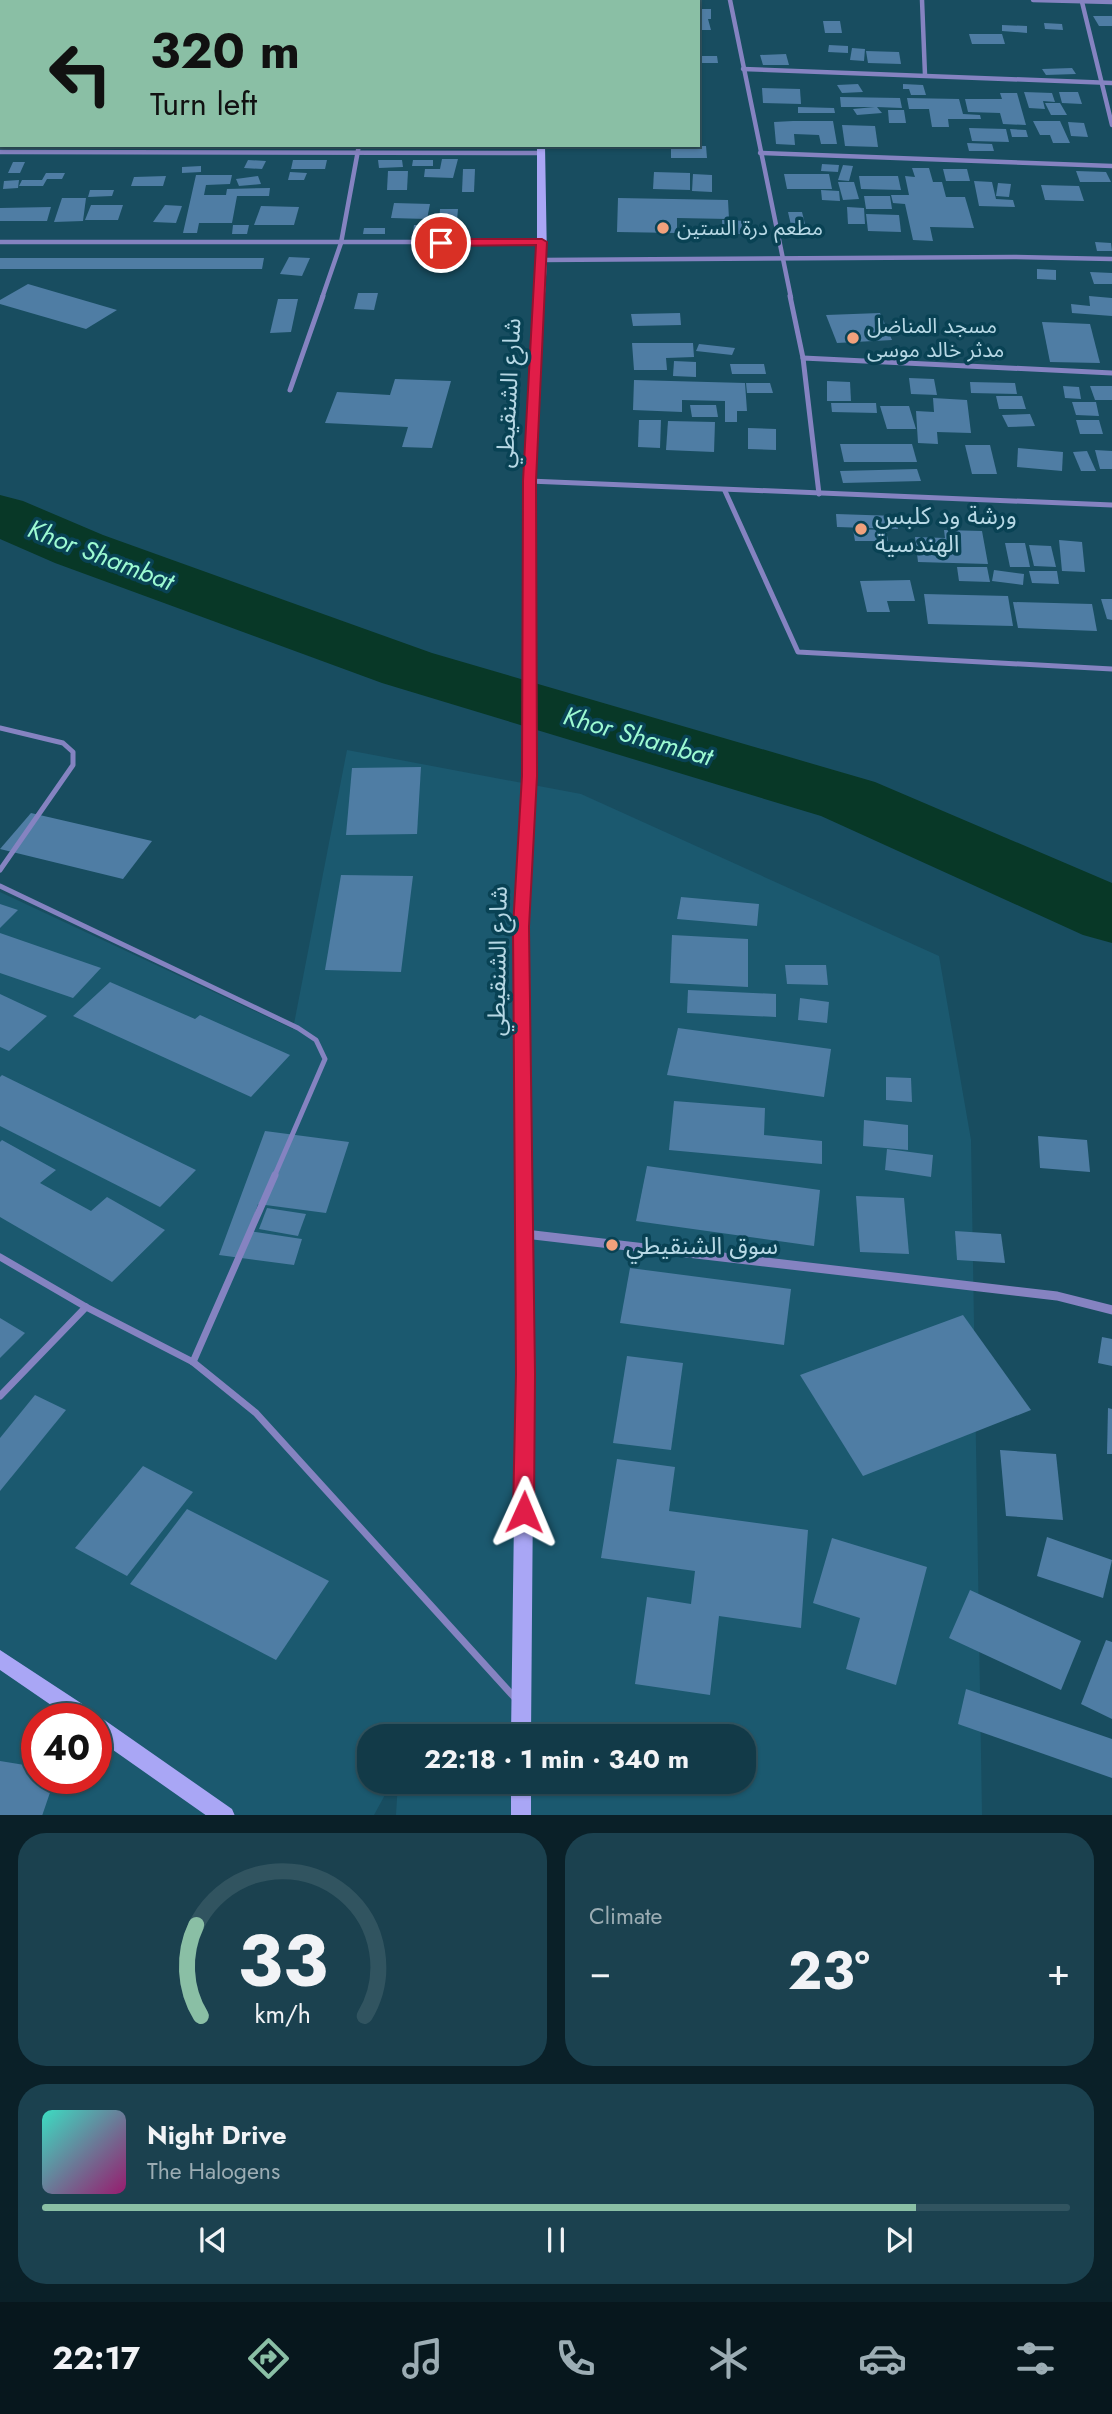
<!DOCTYPE html>
<meta charset="utf-8">
<style>
body{margin:0;font-family:Jost,"Noto Sans Arabic",sans-serif;background:#1b414f;color:#f1f3f6;height:100vh;display:flex;flex-direction:column;font-size:26px;white-space:nowrap}
*{box-sizing:border-box;margin:0}
p{font-size:23px;color:#9cadb4}
.icon{flex:none;width:38px;height:38px;fill:none;stroke:currentColor;stroke-width:2;stroke-linecap:round;stroke-linejoin:round}
.map{position:relative;height:1815px;overflow:hidden}
.sheet{display:flex;flex-direction:column;gap:18px;padding:18px;background:#0a2028;flex:1}
.sheet>*{flex:none}
.banner{position:absolute;left:0px;top:0px;width:700px;height:147px;box-shadow:0 2px 5px #0004,0 0 0 2px #315460;background:#8abfa5;color:#111;overflow:hidden}
.speed{position:absolute;left:21px;top:1703px;display:flex;gap:14px;font-size:35px;font-weight:700;text-align:center}
.speed>*{display:grid;place-content:center;width:91px;height:91px;border-radius:50%;background:#123a48;box-shadow:0 2px 5px #0004,0 0 0 2px #315460;line-height:1}
.speed .limit{border:10px solid #d22;background:#fff;color:#111}
.pin{position:absolute;display:grid;place-items:center;width:60px;height:60px;color:#fff;margin:-30px;border:4px solid #fff;border-radius:50%;box-shadow:0 2px 7px #0007}
.me{position:absolute;width:77px;margin:-38px;rotate:1deg;stroke-linejoin:round;filter:drop-shadow(0 0 5px #0008)}
.turn{display:flex;align-items:center;gap:24px;height:147px;padding:0 35px;font-size:32px}
.turn .icon{width:91px;height:91px;stroke-width:2.5}
.turn b{display:block;font-size:49px;line-height:60px}
.big{font-size:52px;font-weight:700;line-height:1.1}
.sheet .tile{flex:1;display:flex;flex-direction:column;justify-content:center;gap:10px;min-width:0;padding:0 24px;border-radius:28px;background:#1b414f}
.sheet .dial{align-items:center;gap:0}
.dial svg{height:182px;overflow:visible;fill:none;stroke:#315460;stroke-width:7;stroke-linecap:round;text-anchor:middle}
.dial text{fill:#f1f3f6;stroke:none}
.song{display:flex;align-items:center;gap:21px}
.cover{width:84px;height:84px;border-radius:10px;background:linear-gradient(135deg,hsl(170 70% 55%),hsl(320 70% 35%))}
.played{height:7px;border-radius:4px;background:linear-gradient(90deg,#8abfa5 85%,#315460 85%)}
.keys{display:flex;justify-content:space-around;direction:ltr}
.heat{display:flex;justify-content:space-between;align-items:center;font-size:38px;direction:ltr}
.sheet .tiles{flex:1;display:grid;gap:18px;grid-template-columns:1fr 1fr}
.tile:last-child{grid-column:span 2}
.trip{position:absolute;left:357px;top:1724px;width:399px;height:70px;border-radius:28px;background:#123a48;box-shadow:0 2px 5px #0004,0 0 0 2px #315460;font-weight:700;line-height:70px;text-align:center}
.tab-bar{display:flex;height:112px;justify-content:space-around;align-items:center;background:#07171d;color:#9cadb4}
.tab-bar .icon{width:49px;height:49px}
.tab-bar .on{color:#8abfa5}
.tab-bar b{font-size:32px;color:#f1f3f6}
.map>svg:first-child{display:block}
.built{fill:#1b596f;fill-rule:evenodd}
.lines{fill:none;stroke-linecap:round;stroke-linejoin:round}
.river{fill:#083827;fill-rule:evenodd}
.building{fill:#4f7da4}
.lane-far1{stroke:#8583c1;stroke-width:5}
.lane{stroke:#8583c1;stroke-width:7}
.street-far2{stroke:#8583c1;stroke-width:4.5}
.street-far1{stroke:#8583c1;stroke-width:5}
.street{stroke:#8583c1;stroke-width:9}
.secondary{fill:#a9a6f5;fill-rule:evenodd}
.route{fill:#e11d48;stroke:#92132f;stroke-width:2}
.poi-dot{fill:#f1a17c;stroke:#094254;stroke-width:2.5}
.labels{text-anchor:middle;dominant-baseline:central;stroke-width:7;stroke-linejoin:round;paint-order:stroke}
.far-poi-label{font-size:21px;fill:#b7d8e5;stroke:#094254;text-anchor:start}
.street-label{font-size:24px;fill:#b7d8e5;stroke:#094254}
.poi-label{font-size:24px;fill:#b7d8e5;stroke:#094254;text-anchor:start}
.water-label{font-size:26px;font-style:italic;fill:#9dfad2;stroke:#094254}
</style>
<div class="map">
<svg width="1112" height="1816" viewBox="0 0 1112 1816">
<rect width="100%" height="100%" fill="#184d60"/>
<path class="built" d="M347,750L581,794L939,956L971,1140L982,1815H396L398,1782H744V1736H369V1782H392L374,1815L0,1816V892L293,1029ZM37,1718H96V1778H37Z"/>
<g class="lines">
<path class="river" d="M0,495L23,501L103,535L432,653L875,782L1112,883V943L1083,935L821,816L382,683L55,563L0,539Z"/>
</g>
<g class="building">
<path d="M698,9H711V19H708L711,30H698Z"/>
<path d="M1093,16H1112V26H1099Z"/>
<path d="M823,21H840L842,33H825Z"/>
<path d="M1044,23L1062,24L1063,30L1045,29Z"/>
<path d="M1002,25L1027,26V33L1002,31Z"/>
<path d="M969,34H1002L1005,44H972Z"/>
<path d="M829,45L848,46V53L828,52Z"/>
<path d="M852,48L865,49L864,61L850,60Z"/>
<path d="M866,51L899,52L901,64L868,63Z"/>
<path d="M786,54L789,65H763L760,55Z"/>
<path d="M698,56H717L718,63H698Z"/>
<path d="M1072,68L1076,74L1046,75L1042,69Z"/>
<path d="M858,84L863,92L842,93L837,85Z"/>
<path d="M903,84L923,85L926,95H911L909,89H903Z"/>
<path d="M762,88L800,89L801,104L763,103Z"/>
<path d="M1024,92L1052,93L1055,102L1043,101L1045,109L1029,108Z"/>
<path d="M1059,92H1078L1082,104L1062,103Z"/>
<path d="M1000,93H1017L1026,125L1003,124L1000,113L968,112L965,99H1002Z"/>
<path d="M840,97L900,98L902,108L877,107L882,113L857,115L853,109L875,107H841Z"/>
<path d="M907,98L959,99L963,114L980,115L981,119H948L949,127H932L929,109H909Z"/>
<path d="M1045,103H1060L1067,115H1051Z"/>
<path d="M798,107L834,108L835,113H798Z"/>
<path d="M888,110H904L906,123H889Z"/>
<path d="M793,121H833L837,144H821L819,135L794,134L795,145L776,144L774,122Z"/>
<path d="M1033,121H1060L1070,143H1053L1050,135H1040Z"/>
<path d="M1068,122L1084,123L1088,137L1071,136Z"/>
<path d="M842,125L875,126L878,147L845,146Z"/>
<path d="M969,128L1006,129L1009,142L972,141Z"/>
<path d="M1010,129L1026,130L1028,137H1012Z"/>
<path d="M967,143L992,144L994,151H969Z"/>
<path d="M671,146H706L707,158H671Z"/>
<path d="M442,159H458L453,178L424,177L425,169H440Z"/>
<path d="M248,160L266,161L262,169L244,168Z"/>
<path d="M293,160H327L325,169H291Z"/>
<path d="M378,160H402L403,167L379,168Z"/>
<path d="M413,160H433V166H412Z"/>
<path d="M13,162H25L20,173H8Z"/>
<path d="M822,164L839,165L838,172L821,171Z"/>
<path d="M843,165L853,166L849,181L838,180Z"/>
<path d="M201,166V172L182,173V167Z"/>
<path d="M912,168H929L933,182H942L946,197H965L974,228L930,227L933,241L913,240L905,204L893,203L891,195H909L905,176L915,177Z"/>
<path d="M463,169H475L474,192H462Z"/>
<path d="M943,169H967L970,181H946Z"/>
<path d="M388,171H408L407,190H387Z"/>
<path d="M1076,171L1106,172L1111,182H1080Z"/>
<path d="M290,172L307,173L304,180H288Z"/>
<path d="M654,172L690,173V190L653,189Z"/>
<path d="M46,173H65L62,179H47L43,186H19L22,180H42Z"/>
<path d="M693,174L712,175V192L692,191Z"/>
<path d="M784,174H829L832,189H787Z"/>
<path d="M196,175H232L230,184L206,185L204,195H226L227,189L270,188L269,196H237L232,223H199L197,233H183Z"/>
<path d="M166,176L163,186H131L134,177Z"/>
<path d="M258,176L261,184L239,186L236,179Z"/>
<path d="M859,176H898L901,190L861,189Z"/>
<path d="M19,180L18,188L3,189L4,181Z"/>
<path d="M974,181L992,182L996,199L1013,200L1015,207L979,206Z"/>
<path d="M838,182H854L859,199L843,200Z"/>
<path d="M998,183L1011,184L1009,197L996,196Z"/>
<path d="M1041,185L1079,186L1084,201L1045,200Z"/>
<path d="M90,190H114L112,196L88,197Z"/>
<path d="M821,190L839,191L840,201L822,200Z"/>
<path d="M864,196H890L892,209H866Z"/>
<path d="M62,198H86L83,221L54,222Z"/>
<path d="M618,198L728,200L729,219L677,218V233L617,232Z"/>
<path d="M394,203L430,204L427,219L391,218Z"/>
<path d="M91,205H123L118,220H85Z"/>
<path d="M165,205L182,206L176,223L153,222Z"/>
<path d="M261,206L299,207L294,225H254Z"/>
<path d="M51,207L47,221H0V208Z"/>
<path d="M847,207L864,208L865,224H848Z"/>
<path d="M440,209H458L456,232H413L414,225H439Z"/>
<path d="M788,212H802L805,224L791,225Z"/>
<path d="M866,214L899,215L901,232L868,231Z"/>
<path d="M722,220L746,221L747,234H723Z"/>
<path d="M233,225H249L247,234H232Z"/>
<path d="M364,228H385V234H363Z"/>
<path d="M1095,242L1111,243L1112,251H1097Z"/>
<path d="M289,257L310,258L302,276L280,274Z"/>
<path d="M0,258H264L262,269H0Z"/>
<path d="M1037,269L1056,270V280L1037,279Z"/>
<path d="M1090,272L1112,273V284H1094Z"/>
<path d="M28,284L117,310L86,329L0,304V300Z"/>
<path d="M358,293H378L374,310L354,309Z"/>
<path d="M1089,296L1112,298V316L1072,313L1071,304L1090,306Z"/>
<path d="M278,299H298L291,332L270,333Z"/>
<path d="M680,313L681,325L633,326L631,314Z"/>
<path d="M880,313L892,340L837,343L826,315Z"/>
<path d="M1042,322L1090,324L1100,363L1050,362Z"/>
<path d="M632,343H693L694,357L666,358L667,370H634Z"/>
<path d="M699,344L735,348L732,355L696,351Z"/>
<path d="M674,361L696,362V377L673,376Z"/>
<path d="M730,364H764L766,374H732Z"/>
<path d="M909,378L934,379L937,395L911,394Z"/>
<path d="M395,379L451,381L432,448L402,447L408,427L325,423L337,392L390,395Z"/>
<path d="M634,380L745,383L747,411H737V422H725V401L682,400V412L633,410Z"/>
<path d="M827,381L850,382L851,401H827Z"/>
<path d="M970,382L1015,383L1017,394L971,393Z"/>
<path d="M746,383H770L773,393H747Z"/>
<path d="M1063,386L1079,387L1081,399L1065,398Z"/>
<path d="M1090,386H1112V400H1095Z"/>
<path d="M996,396H1022L1026,409H999Z"/>
<path d="M933,398L967,400L971,433L937,432L938,444L918,443L916,411L934,412Z"/>
<path d="M1072,402H1096L1099,416L1076,415Z"/>
<path d="M831,403H876L877,413L832,412Z"/>
<path d="M690,405H716L718,417H692Z"/>
<path d="M880,406H909L916,429H887Z"/>
<path d="M1030,414L1035,426L1008,427L1002,415Z"/>
<path d="M639,420H661L660,448L638,447Z"/>
<path d="M1076,420H1099L1103,434H1080Z"/>
<path d="M668,421L715,422L714,452L666,450Z"/>
<path d="M748,428L776,429V450L748,449Z"/>
<path d="M840,444H912L917,462H844Z"/>
<path d="M965,445H990L997,474H972Z"/>
<path d="M1018,448L1063,452L1062,471L1017,467Z"/>
<path d="M1095,450L1112,451V469H1100Z"/>
<path d="M1087,451L1096,471H1081L1073,452Z"/>
<path d="M917,469L921,481L843,483L840,471Z"/>
<path d="M836,514L896,516L898,529L837,527Z"/>
<path d="M853,529L886,530L888,541H855Z"/>
<path d="M944,530L982,531L988,564L918,562L915,537L945,538Z"/>
<path d="M1059,540L1082,542L1085,572L1062,571Z"/>
<path d="M1005,543H1025L1030,567H1010Z"/>
<path d="M1029,545L1051,546L1056,567L1034,566Z"/>
<path d="M957,567H987L990,582L959,581Z"/>
<path d="M994,570L1024,574L1023,585L992,581Z"/>
<path d="M1029,571H1057L1059,584L1032,583Z"/>
<path d="M910,580L915,601H887L890,612H867L860,581Z"/>
<path d="M924,594L1008,596L1013,626L928,624Z"/>
<path d="M1101,599H1112V620L1107,619Z"/>
<path d="M1013,602L1092,604L1097,631L1018,628Z"/>
<path d="M421,767L417,834L346,835L352,768Z"/>
<path d="M31,813L152,841L123,879L0,849Z"/>
<path d="M341,875L413,876L401,972L325,970Z"/>
<path d="M681,897L759,904L757,926L677,919Z"/>
<path d="M0,904L18,910L0,928Z"/>
<path d="M0,933L101,968L73,998L0,973Z"/>
<path d="M672,935L748,939V987L670,983Z"/>
<path d="M785,965H826L828,985L787,984Z"/>
<path d="M110,982L195,1019L200,1015L290,1055L251,1097L73,1016Z"/>
<path d="M688,990L776,994V1017L687,1013Z"/>
<path d="M0,994L47,1016L9,1051L0,1047Z"/>
<path d="M800,998L829,1002L827,1023L798,1020Z"/>
<path d="M678,1028L831,1049L824,1097L667,1075Z"/>
<path d="M2,1075L196,1170L160,1207L0,1126V1077Z"/>
<path d="M886,1077L911,1078L912,1102L886,1100Z"/>
<path d="M674,1101L765,1108L764,1135L822,1141V1164L669,1150Z"/>
<path d="M864,1120L908,1125V1150L863,1146Z"/>
<path d="M265,1131L349,1142L326,1213L258,1204L249,1231L302,1239L294,1265L219,1255Z"/>
<path d="M1038,1136L1087,1140L1090,1172L1040,1168Z"/>
<path d="M2,1140L56,1170L40,1183L91,1211L107,1197L165,1230L112,1282L0,1217V1142Z"/>
<path d="M887,1149L933,1155L931,1177L885,1170Z"/>
<path d="M647,1166L820,1190L814,1246L636,1221Z"/>
<path d="M856,1196L904,1198L909,1254L860,1252Z"/>
<path d="M267,1208L306,1214L298,1236L259,1229Z"/>
<path d="M955,1231L1001,1234L1005,1263L957,1260Z"/>
<path d="M630,1268L791,1289L784,1345L620,1323Z"/>
<path d="M963,1315L1031,1410L863,1476L800,1375Z"/>
<path d="M0,1318L25,1333L0,1358Z"/>
<path d="M1102,1337L1112,1339V1366L1098,1363Z"/>
<path d="M627,1356L683,1363L671,1450L613,1443Z"/>
<path d="M35,1395L66,1410L0,1491V1438Z"/>
<path d="M1108,1408L1112,1409V1454H1107Z"/>
<path d="M1000,1450L1056,1454L1063,1520L1006,1516Z"/>
<path d="M617,1459L675,1467L669,1511L808,1530L801,1628L719,1616L710,1695L635,1684L647,1597L691,1604L695,1571L601,1558Z"/>
<path d="M143,1466L193,1492L127,1576L75,1548Z"/>
<path d="M187,1509L329,1581L276,1660L130,1584Z"/>
<path d="M1047,1537L1112,1560L1103,1598L1037,1576Z"/>
<path d="M832,1538L927,1567L896,1685L846,1669L860,1618L813,1603Z"/>
<path d="M970,1590L1081,1641L1061,1690L949,1638Z"/>
<path d="M1106,1640L1112,1642V1719L1081,1704Z"/>
<path d="M966,1689L1112,1739V1778L958,1724Z"/>
<path d="M0,1761L37,1767V1778H55L42,1816H0Z"/>
</g>
<g class="lines">
<g class="lane-far1">
<path d="M0,728L63,743L73,752V765L0,870"/>
<path d="M0,886L298,1028L316,1040L325,1059L274,1177"/>
</g>
<g class="lane">
<path d="M0,1257L86,1307L193,1362L256,1413L515,1698"/>
<path d="M193,1362L275,1175"/>
<path d="M0,1396L86,1307"/>
</g>
<g class="street-far2">
<path d="M730,0L791,298"/>
<path d="M922,0L925,75"/>
<path d="M1033,0L1112,2"/>
<path d="M1082,2L1112,125"/>
<path d="M743,69L1112,83"/>
<path d="M0,152L541,153"/>
<path d="M760,153L1112,166"/>
<path d="M0,242H542"/>
<path d="M542,260L1014,257L1112,259"/>
<path d="M322,298L341,243L359,145"/>
</g>
<g class="street-far1">
<path d="M790,296L803,358"/>
<path d="M290,390L323,296"/>
<path d="M529,481L1112,505"/>
<path d="M725,491L798,652L1112,669"/>
<path d="M819,494L803,358L1112,373"/>
</g>
<path class="street" d="M525,1234L1057,1296L1112,1310"/>
<g class="secondary">
<rect x="537" y="0" width="8" height="2"/>
<path d="M537,145H545L547,260L534,481L536,776L528,927L534,1374L531,1736H511L516,1374L514,927L522,776L524,481L537,260Z"/>
<path d="M0,1650L93,1711L95,1717L103,1719L232,1809L235,1816H207L96,1738V1718H70L0,1670Z"/>
<rect x="511" y="1782" width="20" height="34"/>
</g>
</g>
<path class="route" d="M542,239L547,242L536,481L537,776L529,927L535,1374L534,1512L531,1519L524,1522L516,1519L513,1512L516,1374L513,927L522,776L523,481L536,245L441,246L436,243L441,239Z"/>
<g class="poi-dot">
<circle cx="663" cy="228" r="7"/>
<circle cx="853" cy="338" r="7"/>
<circle cx="861" cy="529" r="7"/>
<circle cx="612" cy="1245" r="7"/>
</g>
<g class="labels">
<g class="far-poi-label">
<text x="677" y="228">مطعم درة الستين</text>
<text x="867" y="326">مسجد المناضل<tspan x="867" dy="24">مدثر خالد موسى</tspan></text>
</g>
<g class="street-label">
<text transform="translate(508 393) rotate(-87)">شارع الشنقيطي</text>
<text transform="translate(497 961) rotate(-89)">شارع الشنقيطي</text>
</g>
<g class="poi-label">
<text x="875" y="515">ورشة ود كلبس<tspan x="875" dy="28">الهندسية</tspan></text>
<text x="626" y="1245">سوق الشنقيطي</text>
</g>
<g class="water-label">
<text transform="translate(101 555) rotate(21)">Khor Shambat</text>
<text transform="translate(638 736) rotate(16)">Khor Shambat</text>
</g>
</g>
</svg>
<div class="speed"><div class="limit">40</div></div>
<div class="pin" style="left:441px;top:243px;background:#d93025"><svg class="icon" aria-label="arrive" viewBox="0 0 24 24"><path d="M6 21V4h12l-3 4 3 4H6"/></svg></div>
<svg class="me" style="left:524px;top:1512px" viewBox="-20 -20 40 40"><path d="M0-17L14 15 0 8-14 15z" fill="#e11d48" stroke="#fff" stroke-width="4"/></svg>
<div class="trip">22:18 · 1 min · 340 m</div>
<div class="banner">
<div class="turn"><svg class="icon" aria-label="left" viewBox="0 0 24 24"><path d="M17 20v-9H6M10 6l-5 5 5 5"/></svg><div><b>320 m</b>Turn left</div></div>
</div>
</div>
<section class="sheet">
<div class="tiles">
<div class="tile dial"><svg viewBox="0 0 100 80">
<path d="M14 69A42 42 0 1 1 86 69"/>
<path d="M14 69A42 42 0 0 1 12 29" stroke="#8abfa5"/>
<text x="50" y="56" font-size="32" font-weight="700">33</text>
<text x="50" y="72" font-size="11">km/h</text>
</svg></div>
<div class="tile"><p>Climate</p>
<div class="heat"><a>−</a><b class="big">23°</b><a>+</a></div>
</div>
<div class="tile">
<div class="song"><i class="cover"></i><div><b>Night Drive</b><p>The Halogens</p></div></div>
<div class="played"></div>
<div class="keys"><svg class="icon" aria-label="previous" viewBox="0 0 24 24"><path d="M18 5L8 12l10 7zM5 5v14"/></svg><svg class="icon" aria-label="pause" viewBox="0 0 24 24"><path d="M8 5v14M16 5v14"/></svg><svg class="icon" aria-label="next" viewBox="0 0 24 24"><path d="M6 5l10 7-10 7zM19 5v14"/></svg></div>
</div>
</div>
</section>
<nav class="tab-bar">
<b>22:17</b>
<svg class="icon on" aria-label="directions" viewBox="0 0 24 24"><path d="M12 3l9 9-9 9-9-9zM9 14v-3h6M13 9l2 2-2 2"/></svg>
<svg class="icon" aria-label="music" viewBox="0 0 24 24"><path d="M9 18V5l10-2v13"/><circle cx="6" cy="18" r="3"/><circle cx="16" cy="16" r="3"/></svg>
<svg class="icon" aria-label="phone" viewBox="0 0 24 24"><path d="M5 4h4l2 5-3 2q2 4 5 5l2-3 5 2v4C11 20 4 13 5 4z"/></svg>
<svg class="icon" aria-label="climate" viewBox="0 0 24 24"><path d="M12 3v18M4 7l16 10M4 17L20 7"/></svg>
<svg class="icon" aria-label="car" viewBox="0 0 24 24"><path d="M5 17H2v-5l4-1 3-4h7l3 4 3 1v5h-3M9 17h6M6 11h13"/><circle cx="7" cy="17" r="2"/><circle cx="17" cy="17" r="2"/></svg>
<svg class="icon" aria-label="filters" viewBox="0 0 24 24"><path d="M4 7h16M4 17h16"/><circle cx="9" cy="7" r="2"/><circle cx="15" cy="17" r="2"/></svg>
</nav>
